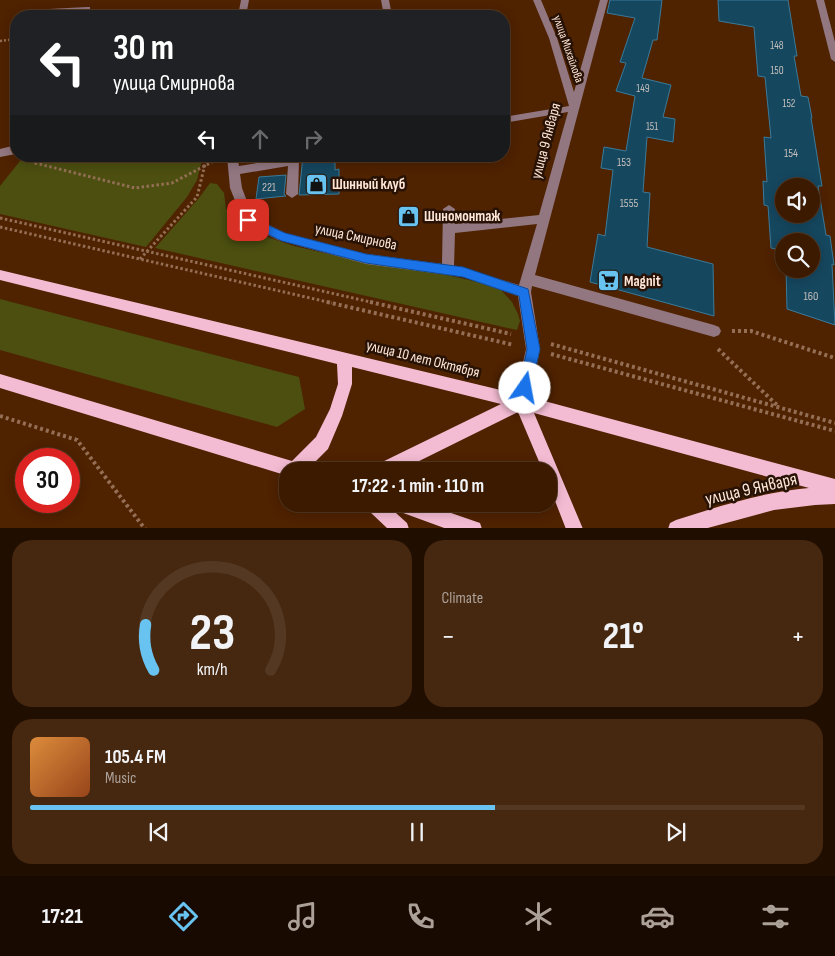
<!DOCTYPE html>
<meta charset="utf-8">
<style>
body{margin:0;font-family:"Sofia Sans Condensed",sans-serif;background:#46270f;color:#f1f3f6;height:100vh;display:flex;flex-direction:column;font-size:19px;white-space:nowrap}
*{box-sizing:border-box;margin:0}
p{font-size:16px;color:#aca199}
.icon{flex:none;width:28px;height:28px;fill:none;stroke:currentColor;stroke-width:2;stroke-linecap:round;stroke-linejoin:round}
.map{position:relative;height:528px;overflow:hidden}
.sheet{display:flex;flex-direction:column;gap:12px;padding:12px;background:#200e00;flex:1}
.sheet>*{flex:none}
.hud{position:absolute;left:10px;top:10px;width:500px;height:152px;border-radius:20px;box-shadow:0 2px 12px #0003,0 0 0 1px #543822;background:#202124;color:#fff;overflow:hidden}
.controls{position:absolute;left:775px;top:178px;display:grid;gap:10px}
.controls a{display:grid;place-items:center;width:45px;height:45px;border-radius:50%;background:#3b1a00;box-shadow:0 2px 12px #0003,0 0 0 1px #543822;font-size:25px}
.speed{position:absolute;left:15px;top:448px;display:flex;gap:10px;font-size:25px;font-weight:700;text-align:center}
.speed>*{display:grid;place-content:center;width:65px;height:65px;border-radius:50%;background:#3b1a00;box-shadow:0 2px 12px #0003,0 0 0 1px #543822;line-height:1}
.speed .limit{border:8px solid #d22;background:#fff;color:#111}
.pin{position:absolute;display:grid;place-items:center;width:42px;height:42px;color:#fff;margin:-21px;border-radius:10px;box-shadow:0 2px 8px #0006}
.me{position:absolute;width:55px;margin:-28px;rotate:12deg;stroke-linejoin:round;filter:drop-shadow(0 0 4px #0008)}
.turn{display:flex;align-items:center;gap:18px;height:105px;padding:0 20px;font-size:22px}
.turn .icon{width:65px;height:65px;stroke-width:2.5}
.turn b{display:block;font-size:35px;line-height:42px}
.lanes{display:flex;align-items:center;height:48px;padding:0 20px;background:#0003;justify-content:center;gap:25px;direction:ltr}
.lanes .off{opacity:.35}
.big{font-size:38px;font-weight:700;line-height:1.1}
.sheet .tile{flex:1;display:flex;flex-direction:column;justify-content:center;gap:8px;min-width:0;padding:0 18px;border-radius:20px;background:#46270f}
.sheet .dial{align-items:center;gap:0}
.dial svg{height:130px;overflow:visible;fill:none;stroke:#543822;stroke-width:7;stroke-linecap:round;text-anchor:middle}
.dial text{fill:#f1f3f6;stroke:none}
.song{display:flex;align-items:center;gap:15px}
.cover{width:60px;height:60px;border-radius:8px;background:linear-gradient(135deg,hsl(30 70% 55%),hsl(20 70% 35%))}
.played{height:5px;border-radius:2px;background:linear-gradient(90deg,#69c3f1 60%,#543822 60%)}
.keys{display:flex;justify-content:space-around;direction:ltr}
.heat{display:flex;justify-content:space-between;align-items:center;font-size:28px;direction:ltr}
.sheet .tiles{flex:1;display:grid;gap:12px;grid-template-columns:1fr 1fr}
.tile:last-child{grid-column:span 2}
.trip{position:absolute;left:279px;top:462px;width:278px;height:50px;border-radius:20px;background:#3b1a00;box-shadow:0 2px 12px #0003,0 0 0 1px #543822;font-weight:700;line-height:50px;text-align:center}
.dock{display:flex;height:80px;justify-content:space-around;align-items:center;background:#180a00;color:#aca199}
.dock .icon{width:35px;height:35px}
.dock .active{color:#69c3f1}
.dock b{font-size:22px;color:#f1f3f6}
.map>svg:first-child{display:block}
.green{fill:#4c4f10}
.building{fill:#15475f;stroke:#3a7a9a;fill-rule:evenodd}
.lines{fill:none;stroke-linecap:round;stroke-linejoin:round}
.path-far2{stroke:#946f55;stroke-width:2.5;stroke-dasharray:2 2;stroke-linecap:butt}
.path-far1{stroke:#946f55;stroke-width:3;stroke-dasharray:2.5 2.5;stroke-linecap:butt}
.path{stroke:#946f55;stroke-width:4;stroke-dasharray:3 3;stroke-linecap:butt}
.minor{fill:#927781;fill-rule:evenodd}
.major{fill:#f4bcd3;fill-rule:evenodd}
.route{fill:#1a73e8;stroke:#114b97}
.labels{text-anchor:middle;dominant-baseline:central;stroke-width:5;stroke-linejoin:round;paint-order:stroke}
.far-number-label{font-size:11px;fill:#c4beba}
.far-street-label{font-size:12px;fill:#fee6d8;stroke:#271205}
.number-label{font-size:12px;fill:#c4beba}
.street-label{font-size:15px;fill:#fee6d8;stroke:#271205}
.poi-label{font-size:15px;font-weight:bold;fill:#fee6d8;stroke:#271205;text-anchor:start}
.near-street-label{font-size:18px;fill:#fee6d8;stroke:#271205}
</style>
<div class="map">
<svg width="835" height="529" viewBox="0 0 835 529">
<rect width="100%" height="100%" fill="#4f2200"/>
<g class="green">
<path d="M24,156H203L197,180L187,197L146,247L0,214V186Z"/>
<path d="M210,183L217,184L224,193L226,209L244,229L294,246L354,260L447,275L486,284L501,290L512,302L518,314L520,321L517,330L155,248L199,198Z"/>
<path d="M0,299L299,377L305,409L277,427L0,350Z"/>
</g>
<g class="building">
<path d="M610,0H662L657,40H653L642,78L671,85L663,117L675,119L673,142L647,137L643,192L650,193L647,247L713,264L714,316L590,282L598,234L605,236L613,170L601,168L604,147L626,151L635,96L616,91L626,63L620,62L635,18L607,13Z"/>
<path d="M718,0H788L797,56H794L801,96L808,97L812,118H811L822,186H818L826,235L830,236L834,265L832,264L835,325L787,309L786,269H811V241H784V251L771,248L768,206L764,205L763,181L767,182L764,137L771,138L765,77L758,76L754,27L719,21ZM784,186H811V214H784Z"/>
<path d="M303,156H335V170L339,169V194L299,195Z"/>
<path d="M286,175L284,194L286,196L256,199L259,177Z"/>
</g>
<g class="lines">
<path class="path-far2" d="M0,41L16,39"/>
<g class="path-far1">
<path d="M26,158L35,163L135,188L172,183L214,161"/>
<path d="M0,218L375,303"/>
<path d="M0,227L332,303"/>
<path d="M140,259L197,197L207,156"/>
</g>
<g class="path">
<path d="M327,302L514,345"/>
<path d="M370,302L511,334"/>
<path d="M732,331H751L835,358"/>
<path d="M551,344L835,423"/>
<path d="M718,349L779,407"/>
<path d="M551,354L835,431"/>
<path d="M0,416L77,440L145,529"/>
</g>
<g class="minor">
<path d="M241,0H249L246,16H238Z"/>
<path d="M381,0H389L392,16H384Z"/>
<path d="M533,0H541L557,38L574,92L600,0H608L535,275L714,325L719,327L721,331L719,335L714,337L532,286L531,292L540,349L530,402L527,407L522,409L517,407L514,402L526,349L518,296L463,277L366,264L278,240L244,223L230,188L227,156H237L239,166L294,157L298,158L299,161L298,194L292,198L286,194L288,166L240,174L242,188L253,217L285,233L366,254L442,264L443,209L449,205L455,209V224L539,215L568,112L504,123V117L569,106L549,38ZM537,224L519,285L454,266L455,233Z"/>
<path d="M816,0H824L835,42V62L831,59Z"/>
<path d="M87,7H90V11L30,14L26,12L30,10Z"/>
<path d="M16,145V154L0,157V149Z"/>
</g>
<g class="major">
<path d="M0,270L522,395L835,479V504L815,505L774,510L704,529H668L670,523L676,520C720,506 763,492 809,488L534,413L583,529H566L548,483V471H543L518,412L399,471H374L376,465L501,404L352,367V384L342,416L328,449L306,471H288V476L0,388V374L292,461L316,437L330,409L338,384L337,364L0,280Z"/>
<path d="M366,504H386L407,523L409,529H388L368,510Z"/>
<path d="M393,504H425L480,523L482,529H447L395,510Z"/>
</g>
</g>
<path class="route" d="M248,216L285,233L366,254L463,267L528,289L540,349L530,393L525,395L521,393L519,388L527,349L519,296L463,277L366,263L282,241L244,223L243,220L244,217Z"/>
<defs>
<symbol id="shop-square" viewBox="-11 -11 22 22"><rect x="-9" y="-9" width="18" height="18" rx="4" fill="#69c3f1" stroke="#271205"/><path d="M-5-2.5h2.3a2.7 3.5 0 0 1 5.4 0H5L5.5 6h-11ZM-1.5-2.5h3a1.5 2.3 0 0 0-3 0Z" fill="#111"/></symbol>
<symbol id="supermarket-square" viewBox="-11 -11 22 22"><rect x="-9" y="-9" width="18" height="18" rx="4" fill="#69c3f1" stroke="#271205"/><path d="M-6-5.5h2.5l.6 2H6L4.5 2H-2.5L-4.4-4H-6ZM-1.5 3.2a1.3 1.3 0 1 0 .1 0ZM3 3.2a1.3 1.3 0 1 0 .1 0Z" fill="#111"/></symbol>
</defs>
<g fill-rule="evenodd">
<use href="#shop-square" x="304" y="172" width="25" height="25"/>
<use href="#shop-square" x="396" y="204" width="25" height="25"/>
<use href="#supermarket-square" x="596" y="268" width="25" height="25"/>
</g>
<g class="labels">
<g class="far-number-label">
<text x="777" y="45">148</text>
<text x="777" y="70">150</text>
<text x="643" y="88">149</text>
<text x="789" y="103">152</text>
<text x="652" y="126">151</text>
</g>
<g class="far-street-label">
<text transform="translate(568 49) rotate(71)">улица Михайлова</text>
</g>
<g class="number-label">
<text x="791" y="153">154</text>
<text x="624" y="162">153</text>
<text x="269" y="187">221</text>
<text x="629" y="203">1555</text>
<text x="811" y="296">160</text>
</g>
<g class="street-label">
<text transform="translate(546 141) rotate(-75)">улица 9 Января</text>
<text transform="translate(356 237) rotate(12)">улица Смирнова</text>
<text transform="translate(423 359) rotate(14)">улица 10 лет Октября</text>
</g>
<g class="poi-label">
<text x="332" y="184">Шинный клуб</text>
<text x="424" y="216">Шиномонтаж</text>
<text x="624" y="281">Magnit</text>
</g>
<g class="near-street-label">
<text transform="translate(751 489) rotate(-13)">улица 9 Января</text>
</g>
</g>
</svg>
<div class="controls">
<a><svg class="icon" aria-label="sound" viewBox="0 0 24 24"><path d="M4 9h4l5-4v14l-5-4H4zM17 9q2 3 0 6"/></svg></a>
<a><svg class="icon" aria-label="search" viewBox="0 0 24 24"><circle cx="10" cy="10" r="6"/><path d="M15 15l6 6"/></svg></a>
</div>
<div class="speed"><div class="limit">30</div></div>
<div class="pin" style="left:248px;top:220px;background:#d93025"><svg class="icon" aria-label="arrive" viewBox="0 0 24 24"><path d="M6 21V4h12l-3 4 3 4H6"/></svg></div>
<svg class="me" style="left:525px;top:388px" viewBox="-20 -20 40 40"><circle r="19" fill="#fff"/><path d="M0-13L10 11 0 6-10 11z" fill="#1a73e8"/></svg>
<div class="trip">17:22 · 1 min · 110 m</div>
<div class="hud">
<div class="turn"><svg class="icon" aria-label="left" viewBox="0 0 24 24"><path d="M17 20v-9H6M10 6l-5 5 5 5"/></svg><div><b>30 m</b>улица Смирнова</div></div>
<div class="lanes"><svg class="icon" aria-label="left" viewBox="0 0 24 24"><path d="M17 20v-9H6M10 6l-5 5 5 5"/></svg><svg class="icon off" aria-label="ahead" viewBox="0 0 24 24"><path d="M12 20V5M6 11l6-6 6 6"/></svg><svg class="icon off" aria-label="right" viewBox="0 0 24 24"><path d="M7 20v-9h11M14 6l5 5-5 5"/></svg></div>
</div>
</div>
<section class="sheet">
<div class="tiles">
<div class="tile dial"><svg viewBox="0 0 100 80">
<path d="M14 69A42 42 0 1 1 86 69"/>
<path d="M14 69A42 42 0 0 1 9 41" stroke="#69c3f1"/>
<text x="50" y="56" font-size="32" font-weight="700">23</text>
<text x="50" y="72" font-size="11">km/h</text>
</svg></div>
<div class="tile"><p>Climate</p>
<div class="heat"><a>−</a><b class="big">21°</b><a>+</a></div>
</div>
<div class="tile">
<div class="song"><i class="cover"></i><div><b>105.4 FM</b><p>Music</p></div></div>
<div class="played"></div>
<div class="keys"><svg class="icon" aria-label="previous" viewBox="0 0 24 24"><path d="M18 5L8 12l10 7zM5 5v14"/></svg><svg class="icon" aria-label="pause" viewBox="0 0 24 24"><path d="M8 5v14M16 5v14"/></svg><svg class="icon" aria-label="next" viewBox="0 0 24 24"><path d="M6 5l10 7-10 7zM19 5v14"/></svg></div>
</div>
</div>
</section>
<nav class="dock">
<b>17:21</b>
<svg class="icon active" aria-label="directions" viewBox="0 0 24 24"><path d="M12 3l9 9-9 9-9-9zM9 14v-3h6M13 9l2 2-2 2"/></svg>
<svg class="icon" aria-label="music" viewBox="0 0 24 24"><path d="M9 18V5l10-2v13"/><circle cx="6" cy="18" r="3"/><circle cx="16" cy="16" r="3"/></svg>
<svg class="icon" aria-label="phone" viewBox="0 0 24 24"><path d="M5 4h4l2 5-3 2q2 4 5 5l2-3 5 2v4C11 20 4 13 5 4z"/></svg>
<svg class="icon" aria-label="climate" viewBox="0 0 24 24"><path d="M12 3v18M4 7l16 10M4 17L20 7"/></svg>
<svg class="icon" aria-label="car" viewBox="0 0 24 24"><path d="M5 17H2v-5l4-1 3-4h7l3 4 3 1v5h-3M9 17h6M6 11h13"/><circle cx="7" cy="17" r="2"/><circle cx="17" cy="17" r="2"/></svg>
<svg class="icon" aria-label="filters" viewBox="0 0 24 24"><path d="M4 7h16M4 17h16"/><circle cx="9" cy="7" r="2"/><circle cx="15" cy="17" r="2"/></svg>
</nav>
